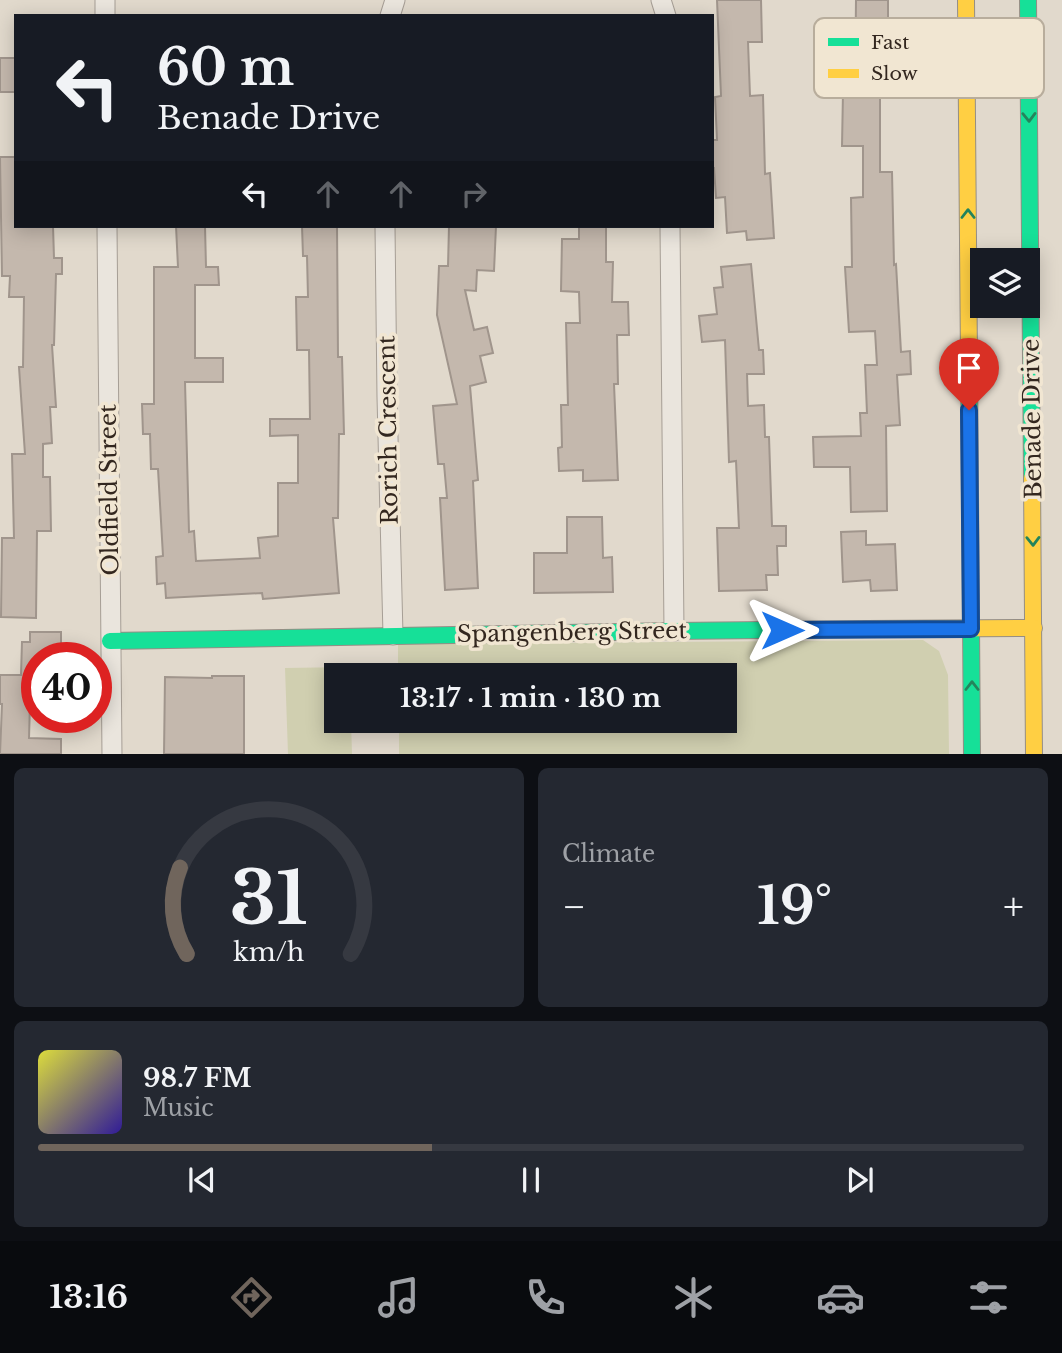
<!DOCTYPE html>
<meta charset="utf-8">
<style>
body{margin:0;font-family:"Libre Baskerville",serif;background:#242831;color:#f1f3f6;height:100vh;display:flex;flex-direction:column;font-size:26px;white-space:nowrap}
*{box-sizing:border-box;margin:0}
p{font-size:23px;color:#9ea1a6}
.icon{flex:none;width:38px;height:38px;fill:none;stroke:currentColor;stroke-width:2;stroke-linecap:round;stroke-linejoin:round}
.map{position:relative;height:754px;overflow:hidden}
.panel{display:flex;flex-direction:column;gap:14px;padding:14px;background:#0d0f14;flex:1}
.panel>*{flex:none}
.guide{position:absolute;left:14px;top:14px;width:700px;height:214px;border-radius:0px;box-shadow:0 4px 18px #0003;background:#171b24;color:#f1f3f6;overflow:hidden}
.buttons{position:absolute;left:970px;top:248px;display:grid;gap:14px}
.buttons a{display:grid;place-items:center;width:70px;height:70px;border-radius:0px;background:#171b24;box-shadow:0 4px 18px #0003;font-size:35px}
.speed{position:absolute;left:21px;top:642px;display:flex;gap:14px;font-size:35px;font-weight:700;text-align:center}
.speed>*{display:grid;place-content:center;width:91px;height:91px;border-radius:50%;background:#171b24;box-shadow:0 4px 18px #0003;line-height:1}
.speed .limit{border:10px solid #d22;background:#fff;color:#111}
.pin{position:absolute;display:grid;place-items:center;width:60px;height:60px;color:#fff;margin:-72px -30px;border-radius:50% 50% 50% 0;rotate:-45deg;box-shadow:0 0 7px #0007}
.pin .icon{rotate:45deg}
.me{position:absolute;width:77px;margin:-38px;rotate:90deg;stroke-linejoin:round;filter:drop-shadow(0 0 5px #0008)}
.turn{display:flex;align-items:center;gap:24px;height:147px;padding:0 28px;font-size:32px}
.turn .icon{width:91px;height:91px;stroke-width:2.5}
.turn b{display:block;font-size:49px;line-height:60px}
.lanes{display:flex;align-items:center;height:66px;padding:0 28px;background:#0003;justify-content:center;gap:35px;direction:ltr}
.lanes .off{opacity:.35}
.big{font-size:52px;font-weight:800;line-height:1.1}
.panel .widget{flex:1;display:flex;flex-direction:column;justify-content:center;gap:10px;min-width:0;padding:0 24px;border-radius:10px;background:#242831}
.panel .dial{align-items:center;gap:0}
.dial svg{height:182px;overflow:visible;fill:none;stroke:#363941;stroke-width:7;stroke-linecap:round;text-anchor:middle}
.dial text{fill:#f1f3f6;stroke:none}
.song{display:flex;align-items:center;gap:21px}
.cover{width:84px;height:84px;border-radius:10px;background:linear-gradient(135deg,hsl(60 70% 55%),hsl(250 70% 35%))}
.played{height:7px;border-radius:4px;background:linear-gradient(90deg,#70655c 40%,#363941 40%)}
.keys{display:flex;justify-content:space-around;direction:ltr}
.heat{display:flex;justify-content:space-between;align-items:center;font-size:38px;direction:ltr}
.panel .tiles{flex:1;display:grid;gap:14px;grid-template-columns:1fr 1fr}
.widget:last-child{grid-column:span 2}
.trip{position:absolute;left:324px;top:663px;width:413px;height:70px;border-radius:0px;background:#171b24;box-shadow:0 4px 18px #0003;font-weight:800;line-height:70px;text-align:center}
.tabs{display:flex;height:112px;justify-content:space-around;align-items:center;background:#090b0e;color:#9ea1a6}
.tabs .icon{width:49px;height:49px}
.tabs .on{color:#70655c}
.tabs b{font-size:32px;color:#f1f3f6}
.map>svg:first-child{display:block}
.green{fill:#d0cfb0}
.building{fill:#c4b8ad;stroke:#a0958c;stroke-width:2}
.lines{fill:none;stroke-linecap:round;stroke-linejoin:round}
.street-casing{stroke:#a69e95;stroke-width:21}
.fast-casing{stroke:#958e85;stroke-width:18}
.slow-casing{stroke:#958e85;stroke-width:18}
.street{stroke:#eae5dd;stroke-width:19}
.fast{stroke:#16e098;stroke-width:16}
.slow{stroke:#ffcf43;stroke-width:16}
.oneway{stroke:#24845c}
.route-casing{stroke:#114b97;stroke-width:18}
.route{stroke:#1a73e8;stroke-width:12}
.labels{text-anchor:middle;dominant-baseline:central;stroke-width:7;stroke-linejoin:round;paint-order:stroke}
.street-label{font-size:23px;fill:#33271f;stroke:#f1e6d2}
.key{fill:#f1e6d2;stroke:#b8ad9c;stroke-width:2}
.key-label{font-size:19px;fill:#33271f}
</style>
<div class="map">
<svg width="1062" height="755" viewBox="0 0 1062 755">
<rect width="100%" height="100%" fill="#e1d9cc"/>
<g class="green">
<path d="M923,640L939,651L948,675L949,754H399V721H724V676L398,675V644Z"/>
<path d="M350,667V675L336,676V721H351L352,754H288L285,668Z"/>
</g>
<g class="building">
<path d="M717,0H761L762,42H748L750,96L763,95L765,174L770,173L774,238L747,240L746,231L727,233L725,197L716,198L714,168H712V140H717L715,97L721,96Z"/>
<path d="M856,0H888V60H907L906,84H880V172H892L894,265L896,264L901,352L910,351L911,374L897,375L900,425L886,426L887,511L851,512L850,467H814L813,437L861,436L860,413H867L865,365H877L875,331L849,332L845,267H852L851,198L863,197V146H842L843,92L855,93Z"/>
<rect x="0" y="58" width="16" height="34"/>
<path d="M0,157H16V226H53L54,258H62V274H56L54,345H52L56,407H50L52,443L43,444V477H50L51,531H37L36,618L1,617L2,538H14L12,454H25L19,367H23L24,297H9L10,276H2Z"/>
<path d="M176,226H205L206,267H218L219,285H195V358H223V382H185L189,532L194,531L196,561L260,558L258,538L278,536V483H298V435L270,436V419H310L309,350H297L296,297H308L307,256H303L302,226H337L338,357H342L344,434H339L338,518H333L339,593L263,599L262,593L166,598L165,583L157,584L156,557L163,556L158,469H151L150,434H143L142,404H154V267H178Z"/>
<path d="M449,226H496L494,271L477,270L476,291L465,290L474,330L487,327L493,353L480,356L486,382L470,386L478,480L473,481L478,588L445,590L440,498H447L444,464H438L433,406L457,404L437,315L439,266H448Z"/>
<path d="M579,226H606V262H613L612,302H628L629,335H617L618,384H614L618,480L583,481V470L559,471L558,448L562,447L561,405H568L566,323H580L579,292L561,291L562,239H579Z"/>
<path d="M751,264L759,350H763L764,374H747L748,406L764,405L765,437H769L772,526H786V546H777L778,575H766L767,590L719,591L717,528H739L736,461L729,462L725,340L702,342L699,316L717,314L714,288L723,287L721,267Z"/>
<path d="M567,517H602L603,558L612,557L613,592L534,593V553H567Z"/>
<path d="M866,531V545L895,544L897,590L871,591L870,580L843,582L841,532Z"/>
<path d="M30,632H61V658H37V703H30L29,738L61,739V754H0L2,704H0V675H21L22,642H30Z"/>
<path d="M212,676H244V754H164L165,677L212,678Z"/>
</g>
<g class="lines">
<defs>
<g id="street">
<path d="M105,0V16"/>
<path d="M661,0L666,16"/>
<path d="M390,16L395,0"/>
<path d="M107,226L112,755"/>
<path d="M385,226L387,397L393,635"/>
<path d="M670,226L674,631"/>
</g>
<g id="fast">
<path d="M1028,0L1032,478"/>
<path d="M969,360L972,755"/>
<path d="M110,641L674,631L867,629"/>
</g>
<g id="slow">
<path d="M966,0L969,360"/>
<path d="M1032,478L1034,755"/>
<path d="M867,629L1034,628"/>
</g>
</defs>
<use href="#street" class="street-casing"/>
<use href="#fast" class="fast-casing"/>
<use href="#slow" class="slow-casing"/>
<use href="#street" class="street"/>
<use href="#fast" class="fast"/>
<use href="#slow" class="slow"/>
</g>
<defs><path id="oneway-chevron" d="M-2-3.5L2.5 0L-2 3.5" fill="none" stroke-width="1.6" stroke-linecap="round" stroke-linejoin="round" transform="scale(1.75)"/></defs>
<g class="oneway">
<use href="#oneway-chevron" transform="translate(1029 117) rotate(89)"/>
<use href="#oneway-chevron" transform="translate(968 214) rotate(-90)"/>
<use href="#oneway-chevron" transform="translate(1033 541) rotate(89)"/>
<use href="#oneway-chevron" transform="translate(972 686) rotate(-90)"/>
</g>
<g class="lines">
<defs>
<path id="route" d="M782,630L971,629L969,410"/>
</defs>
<use href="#route" class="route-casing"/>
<use href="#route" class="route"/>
</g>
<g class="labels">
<g class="street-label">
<text transform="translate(1032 419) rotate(-91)">Benade Drive</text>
<text transform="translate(388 430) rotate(-91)">Rorich Crescent</text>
<text transform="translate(109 490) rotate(-91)">Oldfield Street</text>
<text transform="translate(572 632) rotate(-1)">Spangenberg Street</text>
</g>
</g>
<rect x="814" y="18" width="230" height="80" rx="10" class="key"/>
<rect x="828" y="38" width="31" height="8" fill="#16e098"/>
<rect x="828" y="69" width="31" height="9" fill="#ffcf43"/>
<g class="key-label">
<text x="871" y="49">Fast</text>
<text x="871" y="80">Slow</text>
</g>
</svg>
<div class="buttons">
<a><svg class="icon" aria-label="layers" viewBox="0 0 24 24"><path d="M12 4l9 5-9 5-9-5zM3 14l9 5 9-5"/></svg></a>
</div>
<div class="speed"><div class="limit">40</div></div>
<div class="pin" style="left:969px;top:410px;background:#d93025"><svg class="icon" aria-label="arrive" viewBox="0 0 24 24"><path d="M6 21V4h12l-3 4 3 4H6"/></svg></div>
<svg class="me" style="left:782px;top:630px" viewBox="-20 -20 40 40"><path d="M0-17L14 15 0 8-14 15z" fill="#1a73e8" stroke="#fff" stroke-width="4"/></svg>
<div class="trip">13:17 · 1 min · 130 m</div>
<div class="guide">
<div class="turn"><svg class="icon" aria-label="left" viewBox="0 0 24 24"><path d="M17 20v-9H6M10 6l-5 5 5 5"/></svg><div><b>60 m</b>Benade Drive</div></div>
<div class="lanes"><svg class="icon" aria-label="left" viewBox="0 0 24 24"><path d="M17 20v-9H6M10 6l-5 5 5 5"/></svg><svg class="icon off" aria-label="ahead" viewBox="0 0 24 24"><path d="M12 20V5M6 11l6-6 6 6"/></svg><svg class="icon off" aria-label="ahead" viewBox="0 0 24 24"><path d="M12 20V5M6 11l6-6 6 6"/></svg><svg class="icon off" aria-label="right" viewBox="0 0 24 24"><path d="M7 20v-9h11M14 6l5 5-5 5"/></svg></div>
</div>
</div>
<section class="panel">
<div class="tiles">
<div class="widget dial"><svg viewBox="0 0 100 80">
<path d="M14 69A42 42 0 1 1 86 69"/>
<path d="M14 69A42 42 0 0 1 11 31" stroke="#70655c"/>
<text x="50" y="56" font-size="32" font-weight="700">31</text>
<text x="50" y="72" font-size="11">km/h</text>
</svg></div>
<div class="widget"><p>Climate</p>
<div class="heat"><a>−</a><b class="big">19°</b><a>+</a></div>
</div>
<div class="widget">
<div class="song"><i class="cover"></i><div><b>98.7 FM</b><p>Music</p></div></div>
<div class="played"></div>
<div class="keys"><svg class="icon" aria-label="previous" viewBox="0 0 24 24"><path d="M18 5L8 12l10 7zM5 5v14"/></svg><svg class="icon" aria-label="pause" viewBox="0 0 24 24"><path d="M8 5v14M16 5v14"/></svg><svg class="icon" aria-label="next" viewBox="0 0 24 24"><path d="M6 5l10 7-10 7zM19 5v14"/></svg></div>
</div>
</div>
</section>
<nav class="tabs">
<b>13:16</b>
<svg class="icon on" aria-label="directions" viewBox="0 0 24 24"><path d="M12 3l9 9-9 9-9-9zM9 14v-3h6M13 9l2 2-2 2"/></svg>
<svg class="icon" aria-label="music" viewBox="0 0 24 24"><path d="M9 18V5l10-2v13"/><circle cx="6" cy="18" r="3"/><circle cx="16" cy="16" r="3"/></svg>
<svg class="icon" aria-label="phone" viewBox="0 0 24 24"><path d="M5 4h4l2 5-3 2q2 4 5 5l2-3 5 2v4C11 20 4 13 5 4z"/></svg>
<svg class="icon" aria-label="climate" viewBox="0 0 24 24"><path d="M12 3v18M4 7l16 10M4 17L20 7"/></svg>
<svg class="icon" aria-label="car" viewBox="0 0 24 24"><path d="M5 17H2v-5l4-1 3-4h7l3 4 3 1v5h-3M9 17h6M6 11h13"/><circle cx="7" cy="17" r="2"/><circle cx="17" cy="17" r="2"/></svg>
<svg class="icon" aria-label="filters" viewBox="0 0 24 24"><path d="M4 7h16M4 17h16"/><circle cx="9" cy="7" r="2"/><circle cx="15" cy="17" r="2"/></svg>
</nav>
